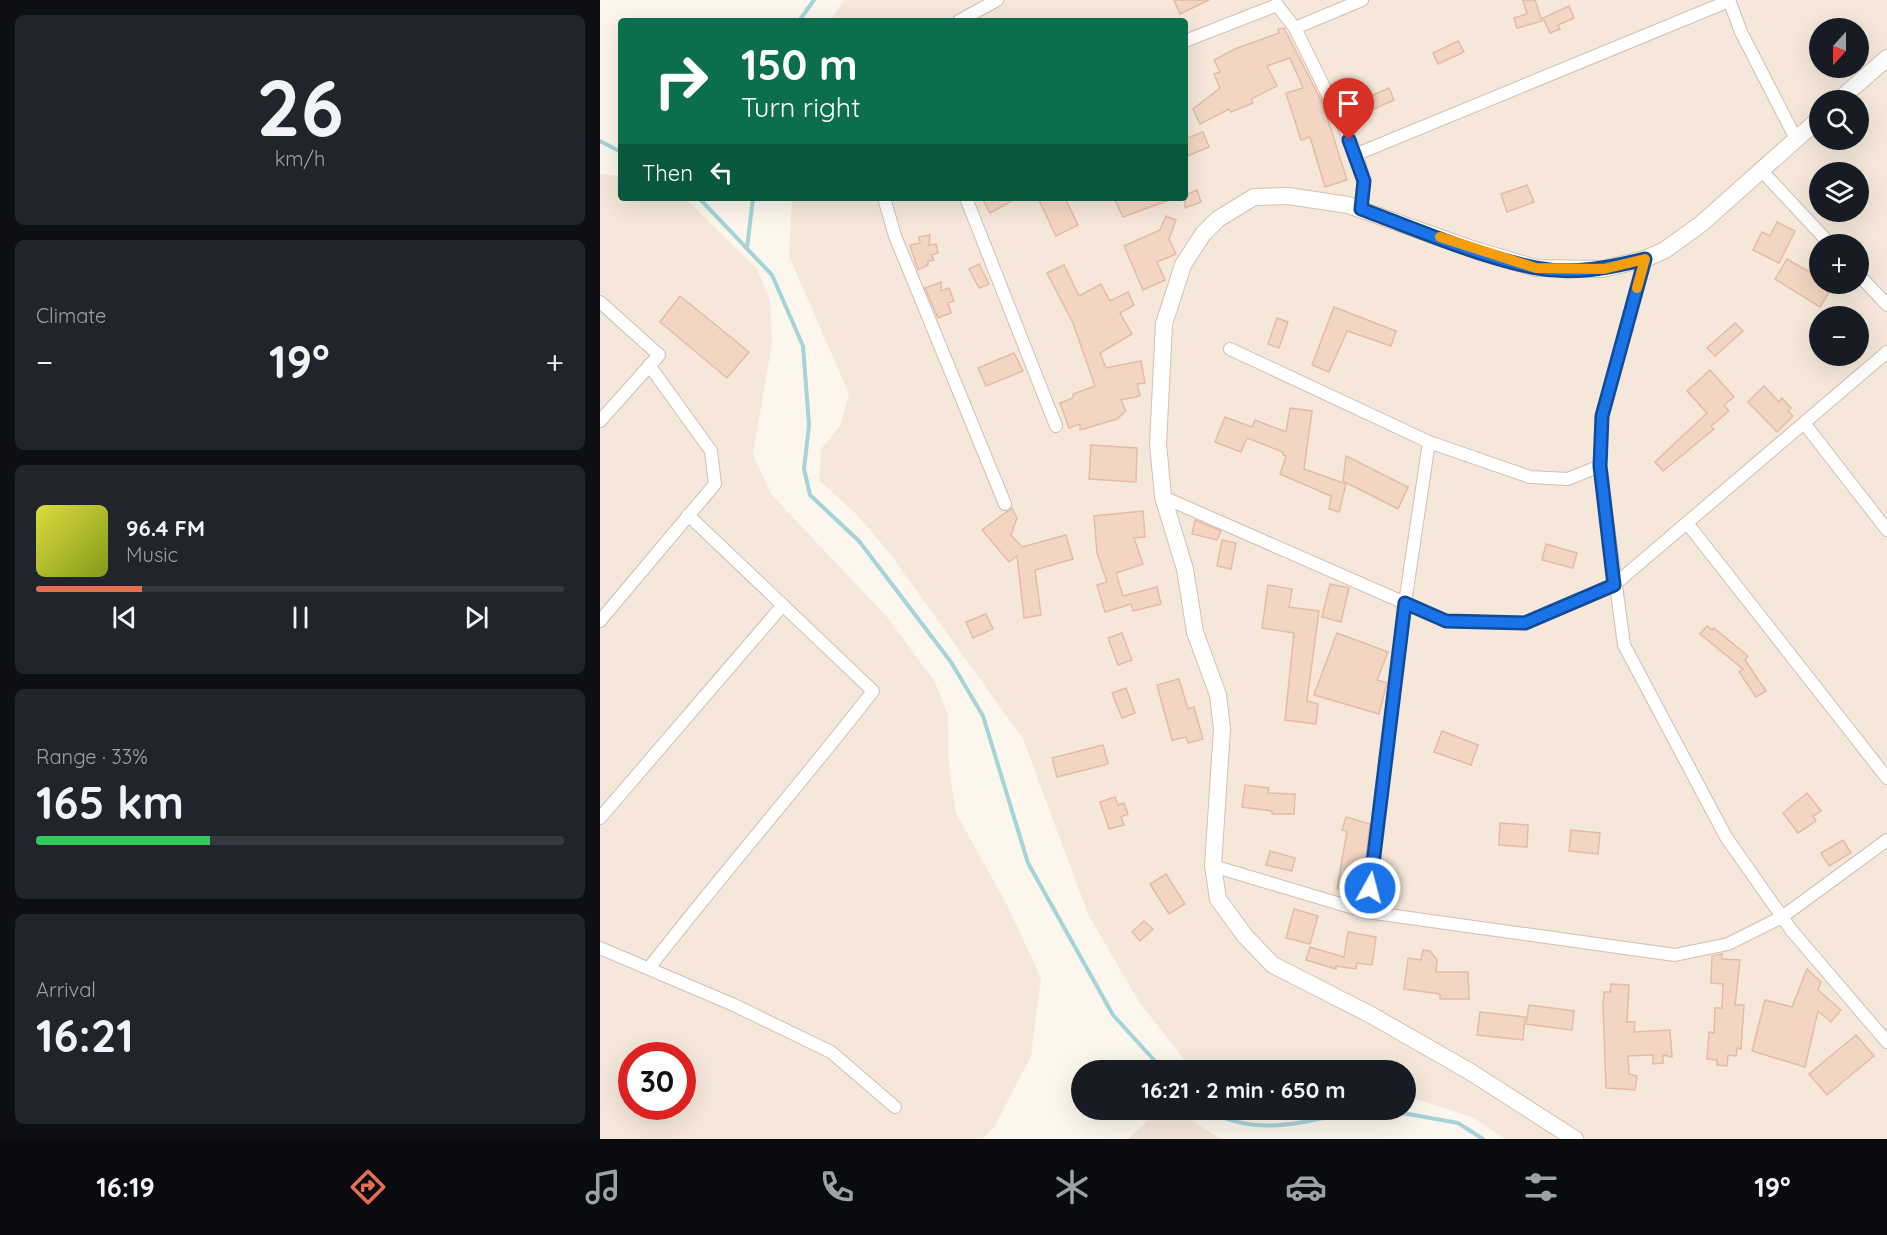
<!DOCTYPE html>
<meta charset="utf-8">
<style>
body{margin:0;font-family:Quicksand,sans-serif;background:#20242c;color:#f1f3f6;height:100vh;display:flex;flex-direction:column;font-size:22px;white-space:nowrap}
*{box-sizing:border-box;margin:0}
p{font-size:20px;color:#9ea1a6}
.icon{flex:none;width:33px;height:33px;fill:none;stroke:currentColor;stroke-width:2;stroke-linecap:round;stroke-linejoin:round}
.map{position:relative;flex:1;overflow:hidden}
.sheet{display:flex;flex-direction:column;gap:15px;padding:15px;background:#0d0f14;width:600px}
.sheet>*{flex:none}
.guide{position:absolute;left:18px;top:18px;width:570px;height:183px;border-radius:6px;box-shadow:0 6px 24px #0002;background:#0b6e4f;color:#fff;overflow:hidden}
.needle{width:39px;rotate:201deg}
.buttons{position:absolute;left:1209px;top:18px;display:grid;gap:12px}
.buttons a{display:grid;place-items:center;width:60px;height:60px;border-radius:50%;background:#171b24;box-shadow:0 6px 24px #0002;font-size:30px}
.speed{position:absolute;left:18px;top:1042px;display:flex;gap:12px;font-size:30px;font-weight:700;text-align:center}
.speed>*{display:grid;place-content:center;width:78px;height:78px;border-radius:50%;background:#171b24;box-shadow:0 6px 24px #0002;line-height:1}
.speed .limit{border:9px solid #d22;background:#fff;color:#111}
.pin{position:absolute;display:grid;place-items:center;width:51px;height:51px;color:#fff;margin:-62px -26px;border-radius:50% 50% 50% 0;rotate:-45deg;box-shadow:0 0 6px #0007}
.pin .icon{rotate:45deg}
.me{position:absolute;width:66px;margin:-33px;rotate:7deg;stroke-linejoin:round;filter:drop-shadow(0 0 4px #0008)}
.turn{display:flex;align-items:center;gap:21px;height:126px;padding:0 24px;font-size:27px}
.turn .icon{width:78px;height:78px;stroke-width:2.5}
.turn b{display:block;font-size:42px;line-height:51px}
.then{display:flex;align-items:center;height:57px;padding:0 24px;background:#0003;gap:12px;font-size:22px}
.big{font-size:45px;font-weight:700;line-height:1.1}
.sheet .tile{flex:1;display:flex;flex-direction:column;justify-content:center;gap:9px;min-width:0;padding:0 21px;border-radius:9px;background:#20242c}
.sheet .dial{align-items:center;gap:0}
.dial b{font-size:78px;line-height:1}
.song{display:flex;align-items:center;gap:18px}
.cover{width:72px;height:72px;border-radius:9px;background:linear-gradient(135deg,hsl(60 70% 55%),hsl(70 70% 35%))}
.played{height:6px;border-radius:3px;background:linear-gradient(90deg,#e76f51 20%,#363941 20%)}
.keys{display:flex;justify-content:space-around;direction:ltr}
.heat{display:flex;justify-content:space-between;align-items:center;font-size:33px;direction:ltr}
.charge{height:9px;border-radius:4px;background:linear-gradient(90deg,#34c759 33%,#363941 0)}
.trip{position:absolute;left:471px;top:1060px;width:345px;height:60px;border-radius:30px;background:#171b24;box-shadow:0 6px 24px #0002;font-weight:700;line-height:60px;text-align:center}
.tabs{display:flex;height:96px;justify-content:space-around;align-items:center;background:#090b0e;color:#9ea1a6}
.tabs .icon{width:42px;height:42px}
.tabs .active{color:#e76f51}
.tabs b{font-size:27px;color:#f1f3f6}
main{display:flex;flex:1;min-height:0}
.map>svg:first-child{display:block}
.residential{fill:#f5e8da;fill-rule:evenodd}
.lines{fill:none;stroke-linecap:round;stroke-linejoin:round}
.stream{stroke:#a5d3da;stroke-width:4}
.building{fill:#f3d5c3;stroke:#e6bba3;stroke-width:1.5}
.street-casing{stroke:#d1beb0;stroke-width:14}
.secondary-casing{stroke:#d6c0b0;stroke-width:18}
.street{stroke:#fff;stroke-width:12}
.secondary{stroke:#fff;stroke-width:16}
.route-casing{stroke:#114b97;stroke-width:15}
.route{stroke:#1a73e8;stroke-width:10}
.slow{stroke:#f59e0b;stroke-width:10}
</style>
<main>
<section class="sheet">
<div class="tile dial"><b>26</b><p>km/h</p></div>
<div class="tile"><p>Climate</p>
<div class="heat"><a>−</a><b class="big">19°</b><a>+</a></div>
</div>
<div class="tile">
<div class="song"><i class="cover"></i><div><b>96.4 FM</b><p>Music</p></div></div>
<div class="played"></div>
<div class="keys"><svg class="icon" aria-label="previous" viewBox="0 0 24 24"><path d="M18 5L8 12l10 7zM5 5v14"/></svg><svg class="icon" aria-label="pause" viewBox="0 0 24 24"><path d="M8 5v14M16 5v14"/></svg><svg class="icon" aria-label="next" viewBox="0 0 24 24"><path d="M6 5l10 7-10 7zM19 5v14"/></svg></div>
</div>
<div class="tile"><p>Range · 33%</p><b class="big">165 km</b><div class="charge"></div></div>
<div class="tile"><p>Arrival</p><b class="big">16:21</b></div>
</section>
<div class="map">
<svg width="1287" height="1139" viewBox="0 0 1287 1139">
<rect width="100%" height="100%" fill="#fdf6ec"/>
<g class="residential">
<path d="M244,0H1287V1139H905L872,1117L806,1096V1071H593L539,1002L488,914L423,739L288,551L258,516L219,480L221,449L240,426L249,394L189,256L192,198H585V21H230ZM1220,28H1258V68H1220ZM1220,100H1258V140H1220ZM1220,172H1258V212H1220ZM1220,244H1258V284H1220ZM1220,316H1258V356H1220Z"/>
<path d="M0,174L21,176V198H85L157,269L170,300L172,343L153,455L171,494L287,617L335,682L348,715L349,768L356,813L407,905L441,978L431,1056L395,1126L382,1139H0ZM32,1056H82V1107H32Z"/>
<path d="M560,1110H575L621,1139H528Z"/>
</g>
<g class="lines">
<g class="stream">
<path d="M199,21L214,0"/>
<path d="M0,141L21,152"/>
<path d="M99,198L172,275L203,346L209,425L204,469L210,495L259,541L351,662L383,716L428,863L513,1015L564,1071"/>
<path d="M147,248L153,198"/>
<path d="M606,1110C661,1139 706,1120 763,1110"/>
<path d="M786,1110L858,1123L883,1139"/>
</g>
</g>
<g class="building">
<path d="M574,0H609L580,14Z"/>
<path d="M923,0H935L942,21L917,28L914,18L927,14Z"/>
<path d="M969,6L974,18L958,25L960,29L950,33L943,18Z"/>
<path d="M684,28L723,104L747,180L725,187L710,137L701,140L686,93L703,88L690,58L667,66L677,86L651,99L653,103L631,112L629,109L600,124L593,109L620,88L614,74L620,72L614,60L635,49L679,33L678,29Z"/>
<path d="M858,41L864,52L838,64L833,53Z"/>
<path d="M789,88L794,100L767,112L762,100Z"/>
<path d="M603,132L609,147L585,157V139Z"/>
<path d="M927,185L934,202L907,212L901,194Z"/>
<path d="M597,190L601,202L585,208V195Z"/>
<path d="M382,198H417L390,213Z"/>
<path d="M438,198H465L478,225L456,236Z"/>
<path d="M514,198H571L572,199L523,217Z"/>
<path d="M566,216L576,220L569,239L576,254L557,262L565,280L543,290L524,246L560,230Z"/>
<path d="M1177,222L1195,231L1179,263L1153,250L1162,232L1170,236Z"/>
<path d="M330,235L329,245L336,244L338,253L331,255L334,260L328,261V265L318,270L310,245L320,243L319,237Z"/>
<path d="M1187,259L1220,278V284H1234L1220,307L1175,279Z"/>
<path d="M379,264L389,284L379,288L369,269Z"/>
<path d="M464,265L479,296L501,284L510,301L528,292L534,305L520,313L532,334L500,353L506,368L541,361L545,383L537,384L540,396L521,400L526,411L517,419L480,430V424L469,428L460,403L473,398V394L495,386L473,323L447,273Z"/>
<path d="M341,282V291L349,288L354,301L348,303L351,313L338,318L325,288Z"/>
<path d="M80,296L149,352L127,378L60,322Z"/>
<path d="M734,307L796,331L791,346L747,331L729,372L712,365Z"/>
<path d="M677,318L688,322L679,348L668,344Z"/>
<path d="M1135,323L1143,331L1115,356L1107,348Z"/>
<path d="M414,353L423,371L386,386L378,368Z"/>
<path d="M1110,370L1134,397L1124,405L1129,411L1111,426L1114,429L1063,471L1055,462L1107,413L1087,391Z"/>
<path d="M1164,386L1179,402L1182,398L1191,408L1188,411L1193,416L1177,432L1148,402Z"/>
<path d="M690,408L712,411L704,469L746,484L739,512L729,509L731,496L680,474L686,456L683,455V452L647,438L641,452L615,442L625,417L652,427L655,420L686,432Z"/>
<path d="M491,445L537,448L536,482L489,479Z"/>
<path d="M746,456L808,487L798,509L743,481Z"/>
<path d="M412,508L417,518L411,535L422,547L466,535L473,559L435,570L441,615L424,618L417,556L409,562L382,530Z"/>
<path d="M543,511L545,537L534,538L543,564L516,573L523,596L557,587L561,604L533,611L531,604L505,612L497,585L507,582L497,553L494,516Z"/>
<path d="M595,520L621,531L617,540L592,534Z"/>
<path d="M622,540L636,543L631,569L617,566Z"/>
<path d="M946,544L977,553L973,568L942,560Z"/>
<path d="M730,584L749,588L741,622L722,617Z"/>
<path d="M668,585L692,589L689,607L719,611L707,701L718,704L716,724L685,720L694,633L662,628Z"/>
<path d="M386,614L393,629L373,638L366,622Z"/>
<path d="M1107,626L1112,630L1114,628L1148,656L1145,660L1166,691L1156,697L1139,672L1143,669L1100,634Z"/>
<path d="M522,633L532,660L518,665L508,638Z"/>
<path d="M737,633L788,652L777,680L787,683L779,714L714,695Z"/>
<path d="M579,679L588,709L594,707L603,739L588,743L586,737L572,740L557,685Z"/>
<path d="M526,688L535,713L522,718L512,693Z"/>
<path d="M842,731L878,745L871,765L834,752Z"/>
<path d="M503,745L508,764L457,777L452,758Z"/>
<path d="M645,785L669,788L668,793L695,794L694,814H672V811L642,807Z"/>
<path d="M1207,793L1221,811L1213,816L1216,821L1198,833L1183,813Z"/>
<path d="M515,797L518,805L524,803L528,814L521,817L524,825L509,829L500,802Z"/>
<path d="M746,817L770,824L761,894L737,889L747,831L742,830Z"/>
<path d="M900,823L928,825L927,847L899,845Z"/>
<path d="M971,830L1000,833L998,854L969,851Z"/>
<path d="M1243,840L1251,853L1229,866L1221,853Z"/>
<path d="M670,851L695,858L692,871L666,865Z"/>
<path d="M566,874L585,904L569,914L550,884Z"/>
<path d="M694,909L718,916L710,944L686,938Z"/>
<path d="M544,921L553,929L540,941L532,932Z"/>
<path d="M748,932L776,937L772,965L757,963L756,969L736,966V969L706,960L710,947L744,957Z"/>
<path d="M823,950L830,951L837,960L836,972H868L869,999H840V994L804,989L808,958L821,960Z"/>
<path d="M1122,954V959L1140,960L1135,1005H1144L1141,1049L1137,1048L1136,1056L1128,1055L1127,1066L1117,1065V1060L1107,1059L1109,1032L1114,1033L1115,1008H1122L1123,984L1111,983L1112,956Z"/>
<path d="M1207,969L1221,982L1218,990L1241,1010L1231,1022L1218,1011L1205,1067L1152,1051L1165,1000L1192,1007Z"/>
<path d="M1011,984L1029,985L1027,1022H1035L1034,1032L1070,1030L1072,1057L1063,1055V1063L1053,1064V1055L1028,1056L1029,1074L1037,1076L1035,1090L1006,1088L1003,1005L1004,992H1010Z"/>
<path d="M929,1005L974,1011L972,1030L926,1024Z"/>
<path d="M880,1012L925,1017L923,1040L877,1035Z"/>
<path d="M1256,1035L1274,1056L1227,1095L1209,1074Z"/>
</g>
<g class="lines">
<defs>
<g id="street">
<path d="M1129,0L1141,32L1196,139"/>
<path d="M359,21L397,0"/>
<path d="M695,28L762,0"/>
<path d="M585,41L677,5L695,28L757,154L764,181L761,209"/>
<path d="M757,154L1129,1"/>
<path d="M1161,170L1230,244"/>
<path d="M284,198L295,236L405,504"/>
<path d="M366,198L456,426"/>
<path d="M1045,259L1002,416L1000,466L1024,645L1126,837L1192,931L1287,1042"/>
<path d="M1258,274L1287,305"/>
<path d="M0,302L59,355L0,421"/>
<path d="M630,349L829,442L930,477L968,479L1000,466"/>
<path d="M1204,423L1287,530"/>
<path d="M563,497L846,621L925,623L1014,585L1287,352"/>
<path d="M1087,523L1287,778"/>
<path d="M0,621L115,484L111,451L49,365"/>
<path d="M0,818L183,605"/>
<path d="M613,866L767,912L1075,955L1128,944L1182,917L1287,840"/>
<path d="M767,912L805,603L829,442"/>
<path d="M0,948L134,1005L231,1052L295,1107"/>
<path d="M49,968C122,874 200,785 273,691L88,515"/>
</g>
<g id="secondary">
<path d="M1239,100L1287,58"/>
<path d="M975,1139L869,1071L771,1015L673,965L645,936L618,899L613,866L622,729L618,695L595,632L585,569L563,497L558,444L564,324L583,265L603,234L618,219L654,197L688,196L748,205L875,250L936,268L1003,269L1045,259L1065,250L1101,224L1220,118"/>
</g>
</defs>
<use href="#street" class="street-casing"/>
<use href="#secondary" class="secondary-casing"/>
<use href="#street" class="street"/>
<use href="#secondary" class="secondary"/>
</g>
<g class="lines">
<defs>
<path id="route" d="M749,140L764,181L761,209C818,230 877,256 936,268C973,275 1009,268 1045,259L1002,416L1000,466L1014,585L925,623L846,621L805,603L770,888"/>
</defs>
<use href="#route" class="route-casing"/>
<use href="#route" class="route"/>
<path class="slow" d="M840,237L936,268L1004,269L1045,259L1037,288"/>
</g>
</svg>
<div class="buttons">
<a><svg class="needle" viewBox="-14 -14 28 28"><path d="M0-13l5 13h-10z" fill="#e53935"/><path d="M0 13l5-13h-10z" fill="#9ea1a6"/></svg></a>
<a><svg class="icon" aria-label="search" viewBox="0 0 24 24"><circle cx="10" cy="10" r="6"/><path d="M15 15l6 6"/></svg></a>
<a><svg class="icon" aria-label="layers" viewBox="0 0 24 24"><path d="M12 4l9 5-9 5-9-5zM3 14l9 5 9-5"/></svg></a>
<a>+</a>
<a>−</a>
</div>
<div class="speed"><div class="limit">30</div></div>
<div class="pin" style="left:749px;top:140px;background:#d93025"><svg class="icon" aria-label="arrive" viewBox="0 0 24 24"><path d="M6 21V4h12l-3 4 3 4H6"/></svg></div>
<svg class="me" style="left:770px;top:888px" viewBox="-20 -20 40 40"><circle r="17" fill="#1a73e8" stroke="#fff" stroke-width="3"/><path d="M0-11L8 9 0 5-8 9z" fill="#fff"/></svg>
<div class="trip">16:21 · 2 min · 650 m</div>
<div class="guide">
<div class="turn"><svg class="icon" aria-label="right" viewBox="0 0 24 24"><path d="M7 20v-9h11M14 6l5 5-5 5"/></svg><div><b>150 m</b>Turn right</div></div>
<div class="then">Then<svg class="icon" aria-label="left" viewBox="0 0 24 24"><path d="M17 20v-9H6M10 6l-5 5 5 5"/></svg></div>
</div>
</div>
</main>
<nav class="tabs">
<b>16:19</b>
<svg class="icon active" aria-label="directions" viewBox="0 0 24 24"><path d="M12 3l9 9-9 9-9-9zM9 14v-3h6M13 9l2 2-2 2"/></svg>
<svg class="icon" aria-label="music" viewBox="0 0 24 24"><path d="M9 18V5l10-2v13"/><circle cx="6" cy="18" r="3"/><circle cx="16" cy="16" r="3"/></svg>
<svg class="icon" aria-label="phone" viewBox="0 0 24 24"><path d="M5 4h4l2 5-3 2q2 4 5 5l2-3 5 2v4C11 20 4 13 5 4z"/></svg>
<svg class="icon" aria-label="climate" viewBox="0 0 24 24"><path d="M12 3v18M4 7l16 10M4 17L20 7"/></svg>
<svg class="icon" aria-label="car" viewBox="0 0 24 24"><path d="M5 17H2v-5l4-1 3-4h7l3 4 3 1v5h-3M9 17h6M6 11h13"/><circle cx="7" cy="17" r="2"/><circle cx="17" cy="17" r="2"/></svg>
<svg class="icon" aria-label="filters" viewBox="0 0 24 24"><path d="M4 7h16M4 17h16"/><circle cx="9" cy="7" r="2"/><circle cx="15" cy="17" r="2"/></svg>
<b>19°</b>
</nav>
